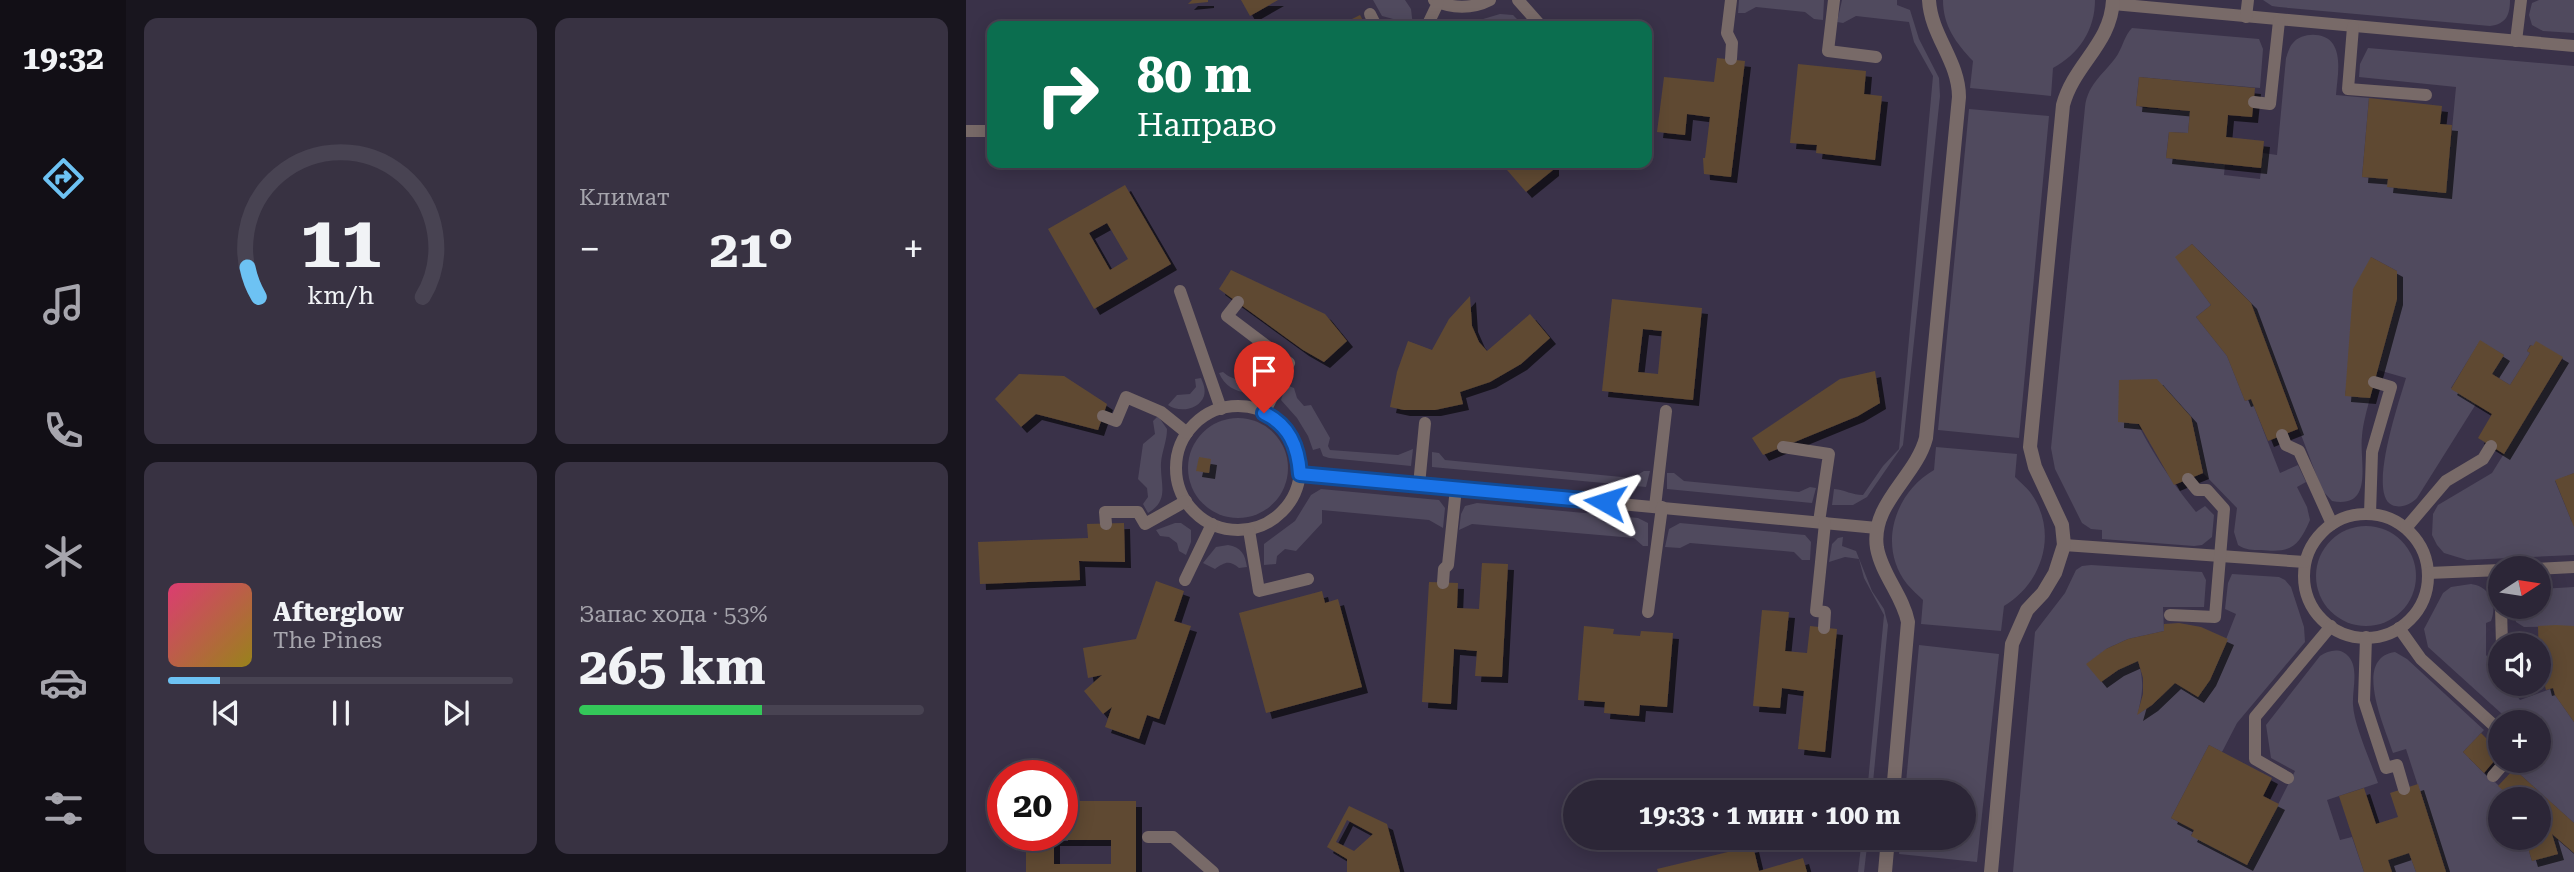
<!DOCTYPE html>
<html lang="ru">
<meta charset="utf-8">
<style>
body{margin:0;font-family:"Roboto Serif",serif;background:#383242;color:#f1f3f6;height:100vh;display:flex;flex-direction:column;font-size:26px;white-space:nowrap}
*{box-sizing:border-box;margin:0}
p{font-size:23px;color:#a6a5ad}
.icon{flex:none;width:38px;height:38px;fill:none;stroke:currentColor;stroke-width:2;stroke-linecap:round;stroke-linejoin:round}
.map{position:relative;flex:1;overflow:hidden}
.drawer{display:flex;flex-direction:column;gap:18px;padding:18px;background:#18151e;width:840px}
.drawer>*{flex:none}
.hud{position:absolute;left:21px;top:21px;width:665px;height:147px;border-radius:14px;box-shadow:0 4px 18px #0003,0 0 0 2px #484352;background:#0b6e4f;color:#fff;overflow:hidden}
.needle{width:46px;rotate:78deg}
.tools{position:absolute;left:1522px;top:556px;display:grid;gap:14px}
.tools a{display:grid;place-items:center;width:63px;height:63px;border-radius:50%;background:#2c2637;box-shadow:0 4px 18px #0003,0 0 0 2px #484352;font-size:35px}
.speed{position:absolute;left:21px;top:760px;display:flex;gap:14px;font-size:35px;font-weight:700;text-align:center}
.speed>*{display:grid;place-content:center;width:91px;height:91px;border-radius:50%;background:#2c2637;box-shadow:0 4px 18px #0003,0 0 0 2px #484352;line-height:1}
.speed .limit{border:10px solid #d22;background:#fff;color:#111}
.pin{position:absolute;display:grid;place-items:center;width:60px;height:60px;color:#fff;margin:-72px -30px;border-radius:50% 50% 50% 0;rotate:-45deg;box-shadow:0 0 7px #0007}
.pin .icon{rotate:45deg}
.me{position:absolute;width:77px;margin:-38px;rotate:276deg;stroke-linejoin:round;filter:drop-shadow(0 0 5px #0008)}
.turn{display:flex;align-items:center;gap:24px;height:147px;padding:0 35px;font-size:32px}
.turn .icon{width:91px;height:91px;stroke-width:2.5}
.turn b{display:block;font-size:49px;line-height:60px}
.big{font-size:52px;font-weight:700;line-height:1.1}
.drawer .card{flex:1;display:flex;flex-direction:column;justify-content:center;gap:10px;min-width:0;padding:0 24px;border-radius:14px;background:#383242}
.drawer .dial{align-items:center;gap:0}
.dial svg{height:182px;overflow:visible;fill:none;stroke:#484352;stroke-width:7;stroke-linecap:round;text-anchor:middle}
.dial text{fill:#f1f3f6;stroke:none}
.song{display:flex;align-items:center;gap:21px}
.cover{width:84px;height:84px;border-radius:10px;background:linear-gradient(135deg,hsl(340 70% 55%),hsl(50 70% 35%))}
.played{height:7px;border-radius:4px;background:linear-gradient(90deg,#6dc2f3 15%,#484352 15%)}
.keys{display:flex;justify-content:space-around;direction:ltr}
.heat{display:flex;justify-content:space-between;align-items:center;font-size:38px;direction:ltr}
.charge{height:10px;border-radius:5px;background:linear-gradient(90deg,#34c759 53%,#484352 0)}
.drawer .tiles{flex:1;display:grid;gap:18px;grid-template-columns:repeat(2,1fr)}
.trip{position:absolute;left:597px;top:780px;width:413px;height:70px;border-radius:35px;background:#2c2637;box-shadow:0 4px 18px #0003,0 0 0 2px #484352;font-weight:700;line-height:70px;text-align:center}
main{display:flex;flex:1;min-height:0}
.menu{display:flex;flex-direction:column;width:126px;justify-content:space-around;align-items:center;background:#120f16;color:#a6a5ad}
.menu .icon{width:49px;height:49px}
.menu .on{color:#6dc2f3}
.menu b{font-size:32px;color:#f1f3f6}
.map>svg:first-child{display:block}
.green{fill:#504a5e}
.building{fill:#5f4933;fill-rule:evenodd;filter:url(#shadow)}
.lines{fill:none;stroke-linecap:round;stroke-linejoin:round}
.lane{stroke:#786a68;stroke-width:12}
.street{stroke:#786a68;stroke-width:14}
.route-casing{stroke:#114b97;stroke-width:18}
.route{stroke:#1a73e8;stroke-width:12}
</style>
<main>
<nav class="menu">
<b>19:32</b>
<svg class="icon on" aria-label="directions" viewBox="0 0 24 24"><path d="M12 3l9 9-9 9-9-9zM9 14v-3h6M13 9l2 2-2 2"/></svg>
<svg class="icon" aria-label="music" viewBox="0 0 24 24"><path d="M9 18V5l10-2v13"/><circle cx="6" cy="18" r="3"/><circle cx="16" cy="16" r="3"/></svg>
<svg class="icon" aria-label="phone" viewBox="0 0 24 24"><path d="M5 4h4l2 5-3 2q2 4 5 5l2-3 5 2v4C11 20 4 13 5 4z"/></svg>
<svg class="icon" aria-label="climate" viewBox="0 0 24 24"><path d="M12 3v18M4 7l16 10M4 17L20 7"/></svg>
<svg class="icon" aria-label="car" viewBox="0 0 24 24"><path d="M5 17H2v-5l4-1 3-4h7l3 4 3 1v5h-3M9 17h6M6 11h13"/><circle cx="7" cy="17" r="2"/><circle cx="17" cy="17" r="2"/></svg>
<svg class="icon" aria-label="filters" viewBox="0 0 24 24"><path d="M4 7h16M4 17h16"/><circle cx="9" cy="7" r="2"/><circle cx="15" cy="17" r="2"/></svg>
</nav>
<section class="drawer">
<div class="tiles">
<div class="card dial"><svg viewBox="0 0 100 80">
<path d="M14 69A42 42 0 1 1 86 69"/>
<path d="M14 69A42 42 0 0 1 9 56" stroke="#6dc2f3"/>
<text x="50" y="56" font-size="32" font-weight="700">11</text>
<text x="50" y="72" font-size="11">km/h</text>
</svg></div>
<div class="card"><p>Климат</p>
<div class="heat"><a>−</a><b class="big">21°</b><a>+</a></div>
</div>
<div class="card">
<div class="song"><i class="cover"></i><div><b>Afterglow</b><p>The Pines</p></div></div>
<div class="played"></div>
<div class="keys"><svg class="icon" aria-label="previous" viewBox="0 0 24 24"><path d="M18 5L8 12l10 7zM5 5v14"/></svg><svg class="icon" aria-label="pause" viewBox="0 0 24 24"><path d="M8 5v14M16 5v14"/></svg><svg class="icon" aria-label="next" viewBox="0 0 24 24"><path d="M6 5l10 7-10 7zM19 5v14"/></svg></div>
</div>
<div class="card"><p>Запас хода · 53%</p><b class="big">265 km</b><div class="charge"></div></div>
</div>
</section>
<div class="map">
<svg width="1608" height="872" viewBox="0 0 1608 872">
<defs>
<filter id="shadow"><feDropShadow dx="6" dy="6" stdDeviation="0" flood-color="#0009"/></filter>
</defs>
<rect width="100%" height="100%" fill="#3a3249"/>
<g class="green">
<path d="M407,0H439L445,9L447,26H433L431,20L416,16Z"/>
<path d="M773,0H858L857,20L848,19L839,12L790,7L779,13H772Z"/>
<path d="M876,0H931V5L944,10L953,39L973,78L974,96L937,445L901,497L887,505H866L868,489C879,490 886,495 897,495L917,466L933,449L967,76L948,42L943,22L890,16L877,23L871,22Z"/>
<path d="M977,0H1129C1129,30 1113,54 1087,68L1085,96L1004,88L1007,61C990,43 977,26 977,0Z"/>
<path d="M1297,0H1544C1544,15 1540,24 1524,26L1313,7L1306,6Z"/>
<path d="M1573,0H1608V33L1577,31L1566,25L1563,15L1566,3Z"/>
<path d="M534,14L547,15L558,26H476L486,23L507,22Z"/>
<path d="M1166,28L1293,39L1297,49L1294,88L1173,77L1170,105L1178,108L1224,111L1222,133L1203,132L1200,158L1259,164L1258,175L1294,179L1297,153L1311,155L1320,58C1322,53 1323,47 1327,43C1336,32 1359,32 1367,44C1376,58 1371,80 1370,95L1403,98L1396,177L1422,179V187L1480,192L1490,87L1393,77L1394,64L1402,48L1608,66V473L1589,481L1606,522H1608V555L1501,560L1478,553L1471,545L1466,535L1467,514L1472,505L1526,473L1597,358L1564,345L1561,351L1564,353L1544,385L1526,374L1538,355L1514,341L1485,388L1510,404L1451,498C1445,504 1435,509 1426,505C1401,494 1434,399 1440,378L1412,370L1431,299V271L1405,257L1379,395L1404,398C1401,410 1397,423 1396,436C1393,461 1409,509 1366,501L1356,490L1285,303L1226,244L1210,257L1245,305L1230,317L1261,356L1279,401L1285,399L1314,473L1332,465L1340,482L1331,487L1341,507L1344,520C1332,548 1324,553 1295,550C1286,550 1280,550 1272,545L1268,532L1271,508L1237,473L1191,380H1154C1168,426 1199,474 1230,512L1239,506L1248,515L1246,537L1236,545L1228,546L1136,539V530L1125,529L1116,523L1089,469L1085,448L1119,107C1122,82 1140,73 1152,54C1157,45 1159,35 1166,28Z"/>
<path d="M1003,109L1083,116L1053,438L972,430Z"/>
<path d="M257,372C268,382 282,382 294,374L304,378C292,400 262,395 253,373Z"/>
<path d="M235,378C237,383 240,389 238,396C233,410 213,413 202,405L211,395L224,394L230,387L229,379Z"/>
<path d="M320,385L328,388L331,398L338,406L345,405L364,438L362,446L364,450L432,455L447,449L445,466L363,458L357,456L354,448L347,450L342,436L331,418L315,400Z"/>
<path d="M192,416L201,429C201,441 196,451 195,463C194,484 204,500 182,513L177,504L182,497L181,488L172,479L177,444L189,434L187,421Z"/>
<circle cx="272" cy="468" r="50"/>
<path d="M970,447L1051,454L1049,477C1054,482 1060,487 1064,492C1093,531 1077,583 1038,606L1035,631L955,624L957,600C952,595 946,590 941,584C911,546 929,492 968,470Z"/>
<path d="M466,452L473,453L479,460L666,478L678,471H684L680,487L466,467Z"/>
<path d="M701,473H708L718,481L833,492L844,487L850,488L846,503L701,489Z"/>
<path d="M355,489L473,500L479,508L477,528L463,520L356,510V523L330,551L319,549L311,556L310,564L298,565V544L329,521L345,495Z"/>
<path d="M511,503L672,518L682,523V546H677L668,538L506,524L493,530L495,514L499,506Z"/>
<path d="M209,523H215L225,530V542L220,555L213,551L211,543L203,537L194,536L190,530Z"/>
<path d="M714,523L839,535L845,542L844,560H836L828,552L724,543L714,548L699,547L703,529Z"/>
<circle cx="1400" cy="576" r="50"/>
<path d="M877,537L876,546L890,551L906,591L918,609L922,625L906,793H901L918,615L898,578L893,559L879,557L863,562L866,544L872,538Z"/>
<path d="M262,545C275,547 279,554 281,567L273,568C263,560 259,562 249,569L237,563L250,547Z"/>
<path d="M1125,565L1236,572L1240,580L1238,607H1197L1198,631L1162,639L1140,649L1152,670L1172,661C1179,684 1176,693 1172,714L1186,705L1209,683L1231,697L1244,680L1270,614L1259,609L1262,583L1266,574L1313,577L1319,580L1325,587L1338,627L1339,642L1271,723L1256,752L1243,745L1205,818L1228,830L1225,835L1282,864L1329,771L1305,758L1300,725L1354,656C1363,650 1375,647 1383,657C1393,669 1386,691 1387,705C1388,725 1405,762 1412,783L1361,800L1374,840L1386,837L1398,872H1047L1069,632L1099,593L1110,570L1116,566Z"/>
<path d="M1505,584C1523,586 1532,604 1525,621L1520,623V655L1535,675V684H1542L1554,700L1587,688L1589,695L1608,722V823L1548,769L1554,761H1573V723H1546L1462,647L1458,629L1477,593L1485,587Z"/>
<path d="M1608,587V626L1558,627L1550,622L1547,607H1573V589Z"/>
<path d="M953,645L1033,654L1011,862L933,854L935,838H998V793H939Z"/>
<path d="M1429,652L1441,659L1518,730L1497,752L1548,800H1535V838H1559L1566,861L1592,854L1586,834L1608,853V872H1480L1440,749L1427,753C1419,727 1386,658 1429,652Z"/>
<path d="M896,838H902L898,872H892Z"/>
<path d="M1443,853L1450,872H1426L1422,860Z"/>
</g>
<g class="building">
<path d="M226,0H242V2L222,4Z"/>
<path d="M275,0H312L284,16Z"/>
<path d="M394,15L400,26H372Z"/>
<path d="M751,58L779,61L765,177L738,174L737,158H739L744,117L721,114L719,135L691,132L698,77L748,82Z"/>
<path d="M832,64L900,71L898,94L916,96L909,160L850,153L851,145L824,143Z"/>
<path d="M1173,77L1289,88L1286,117L1262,115L1260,137L1298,141L1295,168L1200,158L1203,132L1222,133L1224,111L1170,106Z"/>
<path d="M1403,98L1476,106L1474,124L1486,125L1480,193L1421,187L1422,179L1396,177Z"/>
<path d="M535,163H587V170L560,192Z"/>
<path d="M159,185L205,264L128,309L82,229ZM141,223L162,259L144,270L123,233Z"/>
<path d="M1226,244L1285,303L1332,429L1302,441L1285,399L1279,401L1261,356L1230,317L1245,305L1209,257Z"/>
<path d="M1405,257L1431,271V299L1404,398L1379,396L1387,289Z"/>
<path d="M265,270L359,314L381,341L358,362L337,350L253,289Z"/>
<path d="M504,296L506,326L513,342L521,351L564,314L584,338L555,364L524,382L494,392L497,404L469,410H438L424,407L431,372L442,341L466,350L483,319Z"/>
<path d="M646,299L736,308L727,400L636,391ZM677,329L696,331L692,374L672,372Z"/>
<path d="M1514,340L1538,355L1526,374L1544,385L1564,353L1561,351L1565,345L1567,346L1570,341L1597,357L1538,454L1512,438L1526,414L1485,389Z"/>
<path d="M909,371L914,403L892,416L797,455L786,438L874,379Z"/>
<path d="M53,374L98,376L141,404L132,430L70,414L55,427L29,399Z"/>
<path d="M1191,379L1225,417L1237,473L1208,485L1173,424L1152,422L1153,380Z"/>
<path d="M233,457L245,459L243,473L230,471Z"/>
<path d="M1608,473V527L1589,480Z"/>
<path d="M158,523L159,562L113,561L114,580L14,584L12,542L122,538L121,524Z"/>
<path d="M516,563L542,564L536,677L509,676L511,651L488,649L485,704L456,702L463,582L492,583L491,608L513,609Z"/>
<path d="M190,581L218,591L208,621L225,626L193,719L181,715L173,739L139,727L146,707L137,714L118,691L136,675L122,678L117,648L170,639Z"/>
<path d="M356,591L359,603L372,599L396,687L300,713L273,613Z"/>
<path d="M796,610L823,612L819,651L841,653L844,626L871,629L859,752L832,749L838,691L816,688L814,708L787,706Z"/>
<path d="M1213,623L1235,627L1262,639L1244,680L1232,697L1209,683L1186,705L1171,715L1177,694V678L1172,661L1152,670L1135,682L1120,664L1140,649L1162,639L1198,631V624Z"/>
<path d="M1590,625L1608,626V722L1589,695L1587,688L1580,690L1573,663L1572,626Z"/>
<path d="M618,626L648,629L647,634L674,636L675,631L707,633L701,707L674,705L673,716L638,713L639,702L612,700Z"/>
<path d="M1515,733L1535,753L1518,773L1497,752Z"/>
<path d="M1243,745L1306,778L1297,796L1313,804L1281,865L1225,836L1228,830L1205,818Z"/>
<path d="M1548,769L1608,823V853L1586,834L1592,854L1566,861L1559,838H1573V800H1548L1532,786Z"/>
<path d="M1452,784L1480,872H1450L1443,853L1422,860L1426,872H1398L1373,796L1398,788L1410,824L1432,817L1424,793Z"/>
<path d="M96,801H170V872H60V835H96ZM88,840H145V864H88Z"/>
<path d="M383,806L421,824L434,872H381V859L361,847ZM381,820L407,834L388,851L370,842Z"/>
<path d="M787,846L793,871L837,858L841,872H692L691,869Z"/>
</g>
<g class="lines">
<g class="lane">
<path d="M468,0C485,9 507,9 524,0"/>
<path d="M552,0L575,26"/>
<path d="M868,0L862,51L910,57"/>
<path d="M1147,4L1608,46"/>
<path d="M404,14L410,26"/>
<path d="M1280,17L1282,0"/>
<path d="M461,26L472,3"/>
<path d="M1387,27L1382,89L1460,95"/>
<path d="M1550,41L1555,0"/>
<path d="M765,59L766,43L761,33L765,0"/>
<path d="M1288,102L1304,104L1313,21"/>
<path d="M0,131H26"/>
<path d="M214,291L255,409"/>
<path d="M272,302L261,316L323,363L298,413"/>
<circle cx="272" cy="468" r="62"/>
<path d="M137,416L150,421L160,397L195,412L221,433"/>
<path d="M1316,435L1320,445L1333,451L1366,524"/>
<path d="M817,447L863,454L853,522"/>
<path d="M334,474L911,528"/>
<path d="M453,485L459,423"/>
<path d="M689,507L700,411"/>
<path d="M1404,514L1406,452L1425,387L1408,382"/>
<circle cx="1400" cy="576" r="62"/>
<path d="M140,524L139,512H172L179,524L220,501"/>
<path d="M1440,528L1480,481L1517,459L1525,446"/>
<path d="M283,530L293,591L342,579"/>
<path d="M1098,545L1339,562"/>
<path d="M1567,569L1608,567"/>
<path d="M1533,570L1535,601"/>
<path d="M1462,573L1535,570"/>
<path d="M219,580L246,524"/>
<path d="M477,583L478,569L482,565L490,488"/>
<path d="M1535,607L1536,646"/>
<path d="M682,612L696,507"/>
<path d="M1204,615L1249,617L1258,509L1241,490H1231L1222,479"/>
<path d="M858,628L859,612L850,611L859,523"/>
<path d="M1433,628L1455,659L1535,732"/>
<path d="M1400,637L1398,701L1420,768L1431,765L1438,789"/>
<path d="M1562,684L1563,686"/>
<path d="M1527,776L1540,761"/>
<path d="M1322,778L1289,759V717L1365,626"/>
<path d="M182,837H207L247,872"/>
</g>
<g class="street">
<path d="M927,793L942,622C937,596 916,575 911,548C904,504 950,477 960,438L993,97C993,61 965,36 963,0"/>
<path d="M919,872L922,838"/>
<path d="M1025,872L1046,644L1061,610L1077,593L1089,573L1098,545L1096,525L1069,467L1064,447L1097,105C1108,64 1145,44 1147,0"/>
</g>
</g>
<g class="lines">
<defs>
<path id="route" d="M298,413C323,425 332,446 334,474L639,502"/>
</defs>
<use href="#route" class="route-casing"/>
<use href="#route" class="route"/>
</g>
</svg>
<div class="tools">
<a><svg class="needle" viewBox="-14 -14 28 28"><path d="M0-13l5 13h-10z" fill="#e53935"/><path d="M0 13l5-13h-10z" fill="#a6a5ad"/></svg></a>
<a><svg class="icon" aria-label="sound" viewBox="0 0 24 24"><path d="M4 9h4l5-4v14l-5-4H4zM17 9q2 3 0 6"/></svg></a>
<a>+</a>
<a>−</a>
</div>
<div class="speed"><div class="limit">20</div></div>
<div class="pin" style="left:298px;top:413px;background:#d93025"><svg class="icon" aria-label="arrive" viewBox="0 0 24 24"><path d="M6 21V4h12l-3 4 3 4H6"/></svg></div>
<svg class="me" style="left:639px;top:502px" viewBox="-20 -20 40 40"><path d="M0-17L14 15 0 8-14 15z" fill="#1a73e8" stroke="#fff" stroke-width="4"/></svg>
<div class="trip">19:33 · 1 мин · 100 m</div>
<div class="hud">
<div class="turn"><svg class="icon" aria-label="right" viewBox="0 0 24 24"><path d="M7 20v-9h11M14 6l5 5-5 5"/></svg><div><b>80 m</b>Направо</div></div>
</div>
</div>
</main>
